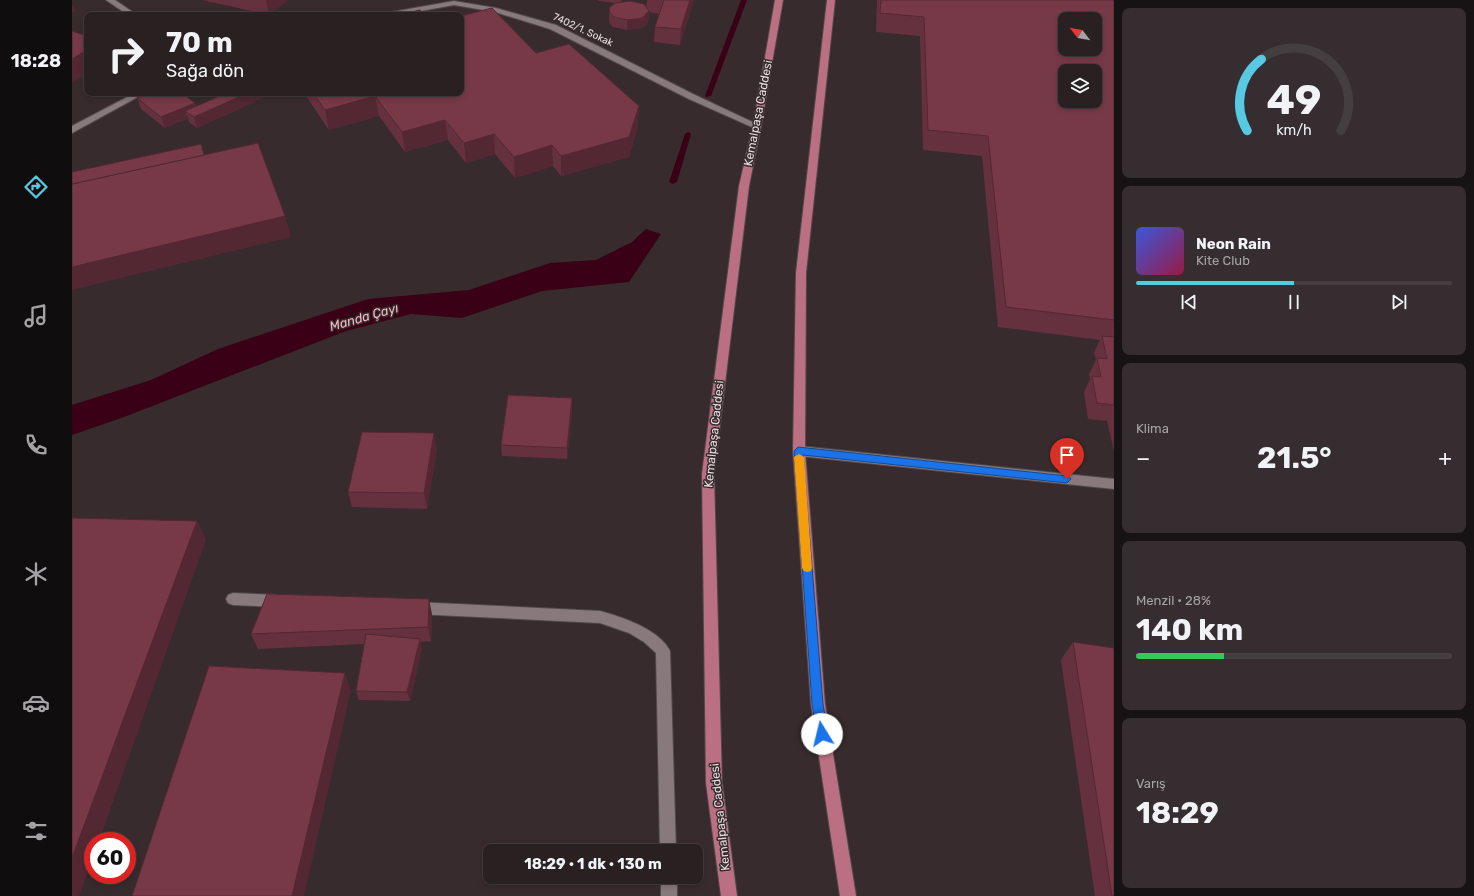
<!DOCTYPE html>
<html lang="tr">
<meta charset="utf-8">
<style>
body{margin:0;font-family:Rubik,sans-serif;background:#352d2f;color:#f1f3f6;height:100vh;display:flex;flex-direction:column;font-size:15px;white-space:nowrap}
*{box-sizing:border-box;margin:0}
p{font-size:13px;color:#a5a3a5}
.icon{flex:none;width:22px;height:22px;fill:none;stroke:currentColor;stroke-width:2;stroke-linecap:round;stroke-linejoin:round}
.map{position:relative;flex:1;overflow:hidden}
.drawer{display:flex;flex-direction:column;gap:8px;padding:8px;background:#171213;width:360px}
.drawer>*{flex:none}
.banner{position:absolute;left:12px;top:12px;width:380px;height:84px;border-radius:8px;box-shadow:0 2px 6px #0003,0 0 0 1px #453e40;background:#292022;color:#f1f3f6;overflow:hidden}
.needle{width:26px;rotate:301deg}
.tools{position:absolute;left:986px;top:12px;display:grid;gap:8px}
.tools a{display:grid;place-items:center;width:44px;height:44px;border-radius:8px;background:#292022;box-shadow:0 2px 6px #0003,0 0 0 1px #453e40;font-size:20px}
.speed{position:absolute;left:12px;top:832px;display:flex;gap:8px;font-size:20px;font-weight:700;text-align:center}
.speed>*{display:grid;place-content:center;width:52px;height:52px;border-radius:50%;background:#292022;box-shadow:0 2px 6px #0003,0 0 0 1px #453e40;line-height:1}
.speed .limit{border:6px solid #d22;background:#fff;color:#111}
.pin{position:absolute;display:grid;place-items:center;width:34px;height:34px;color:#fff;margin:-41px -17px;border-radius:50% 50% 50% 0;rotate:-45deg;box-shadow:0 0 4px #0007}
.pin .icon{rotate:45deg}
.me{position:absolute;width:44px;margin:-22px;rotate:351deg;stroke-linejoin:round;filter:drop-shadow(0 0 3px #0008)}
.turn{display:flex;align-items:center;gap:14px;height:84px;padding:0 16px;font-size:18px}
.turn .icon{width:52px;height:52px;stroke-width:2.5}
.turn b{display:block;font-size:28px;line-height:34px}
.big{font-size:30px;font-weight:700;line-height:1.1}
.drawer .tile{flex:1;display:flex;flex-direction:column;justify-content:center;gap:6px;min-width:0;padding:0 14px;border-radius:8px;background:#352d2f}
.drawer .dial{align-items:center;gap:0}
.dial svg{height:104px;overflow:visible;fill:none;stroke:#453e40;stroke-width:7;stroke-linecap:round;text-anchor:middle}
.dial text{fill:#f1f3f6;stroke:none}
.song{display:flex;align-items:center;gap:12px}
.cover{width:48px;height:48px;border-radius:6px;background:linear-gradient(135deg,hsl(230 70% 55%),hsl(340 70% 35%))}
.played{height:4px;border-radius:2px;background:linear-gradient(90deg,#58c9e3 50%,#453e40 50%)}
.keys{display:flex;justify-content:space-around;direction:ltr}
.heat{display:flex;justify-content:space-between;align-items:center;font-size:22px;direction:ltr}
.charge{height:6px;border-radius:3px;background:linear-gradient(90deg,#34c759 28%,#453e40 0)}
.trip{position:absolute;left:411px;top:844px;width:220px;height:40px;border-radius:8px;background:#292022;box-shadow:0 2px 6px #0003,0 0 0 1px #453e40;font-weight:700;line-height:40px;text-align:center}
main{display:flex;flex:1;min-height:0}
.dock{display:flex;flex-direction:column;width:72px;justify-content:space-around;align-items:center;background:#100d0e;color:#a5a3a5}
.dock .icon{width:28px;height:28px}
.dock .selected{color:#58c9e3}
.dock b{font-size:18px;color:#f1f3f6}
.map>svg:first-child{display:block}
.water{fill:#3a0015}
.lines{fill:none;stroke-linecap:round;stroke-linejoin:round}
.stream{fill:#3a0015;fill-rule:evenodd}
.minor-casing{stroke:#52494a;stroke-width:2}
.major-casing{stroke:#52494a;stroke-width:2}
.minor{fill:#887a7c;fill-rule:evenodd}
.major{fill:#ba7082;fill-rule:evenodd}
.wall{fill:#66313e}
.shaded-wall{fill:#532832}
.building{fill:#773948;stroke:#532832;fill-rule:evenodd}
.route{fill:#1a73e8;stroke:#114b97}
.slow{fill:#f59e0b}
.labels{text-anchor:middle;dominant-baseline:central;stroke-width:3;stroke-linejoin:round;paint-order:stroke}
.far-street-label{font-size:10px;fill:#e6dedf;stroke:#372b2d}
.street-label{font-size:12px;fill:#e6dedf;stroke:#372b2d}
.water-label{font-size:13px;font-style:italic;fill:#f6b9c5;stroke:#372b2d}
</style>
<main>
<nav class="dock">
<b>18:28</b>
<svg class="icon selected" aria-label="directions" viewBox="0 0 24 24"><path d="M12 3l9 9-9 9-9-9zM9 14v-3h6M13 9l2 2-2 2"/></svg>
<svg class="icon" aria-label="music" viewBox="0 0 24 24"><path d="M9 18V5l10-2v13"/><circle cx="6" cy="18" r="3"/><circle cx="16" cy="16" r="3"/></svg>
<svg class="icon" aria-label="phone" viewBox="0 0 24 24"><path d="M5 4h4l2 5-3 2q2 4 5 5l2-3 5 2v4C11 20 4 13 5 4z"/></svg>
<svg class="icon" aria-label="climate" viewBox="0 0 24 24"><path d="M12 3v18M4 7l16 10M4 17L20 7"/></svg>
<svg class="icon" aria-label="car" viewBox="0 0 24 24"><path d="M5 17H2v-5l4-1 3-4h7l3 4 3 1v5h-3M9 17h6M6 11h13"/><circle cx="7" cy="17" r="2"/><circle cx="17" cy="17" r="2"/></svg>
<svg class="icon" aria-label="filters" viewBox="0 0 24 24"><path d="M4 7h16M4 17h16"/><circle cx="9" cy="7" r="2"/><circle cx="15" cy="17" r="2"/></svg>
</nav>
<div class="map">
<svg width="1042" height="896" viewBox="0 0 1042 896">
<rect width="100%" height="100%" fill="#372b2d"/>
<path class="water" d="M574,229L589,234L557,282L470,291L390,318L339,314L274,331L52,417L0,435V405L79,380L146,349L296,299L397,290L478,263L524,260L560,242Z"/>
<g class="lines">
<g class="stream">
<path d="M669,0H675L639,96L634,97L633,96Z"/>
<path d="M616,132L619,134L605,182L601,184L597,182L613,134Z"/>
</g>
<defs>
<g id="minor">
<path d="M34,0H43L65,15H56Z"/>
<path d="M382,1L424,8L484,25L623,95L689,126L688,128H682L617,99L478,29L423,12L382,5L327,15H310L314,13Z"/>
<path d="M63,93H73L0,133V126Z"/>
<path d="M727,446L1042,479V489L727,456L723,454L721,451L723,448Z"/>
<path d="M161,593L208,595L213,597L215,601L213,605L208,607L161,605L156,603L154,599L156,595Z"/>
<path d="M343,602L528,611C550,617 587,629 598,651L604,851H588L584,653L572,642L557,633L528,623L343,614L338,612L336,608L338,604Z"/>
<rect x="589" y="877" width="16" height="19"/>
</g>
<g id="major">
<path d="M703,0H711L689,126L677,186L642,474L650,783L665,896H649L634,783L630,474L667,186L681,126Z"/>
<path d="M755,0H763L734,273L733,451L753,704L784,896H768L739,704L721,451L724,273Z"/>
</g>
</defs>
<use href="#minor" class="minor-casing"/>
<use href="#major" class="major-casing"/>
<use href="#minor" class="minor"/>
<use href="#major" class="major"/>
</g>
<g class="wall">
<path d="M130,0H216L197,15Z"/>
<path d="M526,0H550L549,2L574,8L575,0H622L608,45L582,42L583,27L588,14L577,12L576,22L570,28L555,30L541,27L538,24L537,20V9L545,3L526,1Z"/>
<path d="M805,0H1042V451L1035,421L1016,419L1012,392L1018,379L1017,374L1024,360L1022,352L1028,340L926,327L910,156L851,150L848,36L804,32Z"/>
<path d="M464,53L566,126L557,157L489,176L481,166L443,178L423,154L394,163L376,140L333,152L307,116L257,130L232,93H389Z"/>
<path d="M65,98L123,103L124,107L191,98L125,128L117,122L116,118L93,128L69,109Z"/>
<path d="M500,409L495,459L430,456L429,445Z"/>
<path d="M365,449L355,509L280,507L276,492Z"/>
<path d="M360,614L359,641L348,642L350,649L338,701L287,700L284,691L292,644L186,649L179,634Z"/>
<path d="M1001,642L1042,896H1023L989,660Z"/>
</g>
<g class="shaded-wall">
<path d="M194,0H216L197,15Z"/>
<path d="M618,0H622L608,45L609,29Z"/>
<path d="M0,6H2L4,11L0,13Z"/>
<path d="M577,11L576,22L570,28L555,30V20Z"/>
<path d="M15,50V74L0,83V59Z"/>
<path d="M176,93H189L191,98L125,128L122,117Z"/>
<path d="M303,96L307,116L257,130L253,110Z"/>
<path d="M123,103L126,114L113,111L116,118L93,128L89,117Z"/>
<path d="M567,106L566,126L557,157L489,176V156Z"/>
<path d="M373,120L376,140L333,152L330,132Z"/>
<path d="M422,134L423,154L394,163L392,143Z"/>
<path d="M480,145L481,166L443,178L442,157Z"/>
<path d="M213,216L219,237L0,290V267Z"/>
<path d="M500,398V409L495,459V448Z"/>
<path d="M362,433L365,449L355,509L352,493Z"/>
<path d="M125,521L134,540L27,841H21V857L7,896H0V858Z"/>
<path d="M357,599L360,614L359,641L356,627Z"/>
<path d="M348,639L350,649L338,701L335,692Z"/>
<path d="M273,673L279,691L232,896H220Z"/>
</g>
<g class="building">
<path d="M592,0H618L609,29L583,27Z"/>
<path d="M809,0H1042V320L934,307L916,136L856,130L852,17L808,13ZM993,19H1023V49H993ZM993,71H1023V101H993Z"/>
<path d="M558,1L572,4L577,11L570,18L555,20L542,17L538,13L537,9L539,6L544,3Z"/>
<path d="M420,8L464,53L497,44L567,106L557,137L489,156L480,145L442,157L422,134L392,143L373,120L330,132L303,96L253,110L241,93H389V16Z"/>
<path d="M348,10L352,15H328Z"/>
<path d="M0,31L15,36V50L0,59Z"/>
<path d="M77,93H110L123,103L89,117L65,98Z"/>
<path d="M155,93H176L122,117L113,111Z"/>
<path d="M186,143L213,216L0,267V184Z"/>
<path d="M129,144L132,155L0,184V172Z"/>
<path d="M1030,336L1042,337V405L1025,403L1020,376L1029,377L1025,358L1035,359Z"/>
<path d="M436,395L500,398L495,448L429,445Z"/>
<path d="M290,432L362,433L352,493L276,492Z"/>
<path d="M0,518L125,521L0,858Z"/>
<path d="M195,594L357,599L356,627L179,634Z"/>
<path d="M294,634L348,639L335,692L284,691Z"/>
<path d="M1001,642L1042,648V896H1040Z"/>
<path d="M137,666L273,673L220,896H60Z"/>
</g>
<path class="route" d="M726,447L995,476L999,479L995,483L731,455L751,704L756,734L754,738L750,739L746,738L745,734L740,704L722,451Z"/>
<path class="slow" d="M727,454L732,457L740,568L739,571L735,572L732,571L730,568L722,457Z"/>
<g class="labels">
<g class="far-street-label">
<text transform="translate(511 30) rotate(25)">7402/1. Sokak</text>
</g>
<g class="street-label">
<text transform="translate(686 113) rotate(-79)">Kemalpaşa Caddesi</text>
<text transform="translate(642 434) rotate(-84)">Kemalpaşa Caddesi</text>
<text transform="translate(648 817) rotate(-96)">Kemalpaşa Caddesi</text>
</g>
<g class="water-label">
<text transform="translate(292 317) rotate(-16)">Manda Çayı</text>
</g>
</g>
</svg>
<div class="tools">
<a><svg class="needle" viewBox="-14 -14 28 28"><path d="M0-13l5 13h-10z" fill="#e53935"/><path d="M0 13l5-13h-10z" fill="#a5a3a5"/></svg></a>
<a><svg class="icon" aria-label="layers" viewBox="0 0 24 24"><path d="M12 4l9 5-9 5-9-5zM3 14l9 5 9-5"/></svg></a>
</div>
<div class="speed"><div class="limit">60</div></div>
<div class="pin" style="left:995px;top:479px;background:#d93025"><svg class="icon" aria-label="arrive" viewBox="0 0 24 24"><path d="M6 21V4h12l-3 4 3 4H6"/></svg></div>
<svg class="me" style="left:750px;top:734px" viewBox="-20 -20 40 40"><circle r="19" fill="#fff"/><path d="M0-13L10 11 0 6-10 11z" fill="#1a73e8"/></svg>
<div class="trip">18:29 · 1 dk · 130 m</div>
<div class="banner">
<div class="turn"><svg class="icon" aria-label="right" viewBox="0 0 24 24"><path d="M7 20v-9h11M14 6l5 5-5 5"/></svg><div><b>70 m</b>Sağa dön</div></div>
</div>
</div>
<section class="drawer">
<div class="tile dial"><svg viewBox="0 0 100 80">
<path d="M14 69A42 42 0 1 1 86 69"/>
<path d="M14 69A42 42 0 0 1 25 14" stroke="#58c9e3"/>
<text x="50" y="56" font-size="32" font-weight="700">49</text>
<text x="50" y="72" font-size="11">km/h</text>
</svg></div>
<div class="tile">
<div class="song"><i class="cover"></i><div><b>Neon Rain</b><p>Kite Club</p></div></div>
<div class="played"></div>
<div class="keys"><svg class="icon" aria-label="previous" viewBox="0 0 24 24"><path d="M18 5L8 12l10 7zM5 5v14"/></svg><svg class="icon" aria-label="pause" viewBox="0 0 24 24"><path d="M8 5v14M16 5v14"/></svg><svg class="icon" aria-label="next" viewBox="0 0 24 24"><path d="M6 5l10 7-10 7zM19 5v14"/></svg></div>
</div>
<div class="tile"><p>Klima</p>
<div class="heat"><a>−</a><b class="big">21.5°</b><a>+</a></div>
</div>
<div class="tile"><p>Menzil · 28%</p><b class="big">140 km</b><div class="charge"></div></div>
<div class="tile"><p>Varış</p><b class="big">18:29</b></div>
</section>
</main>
